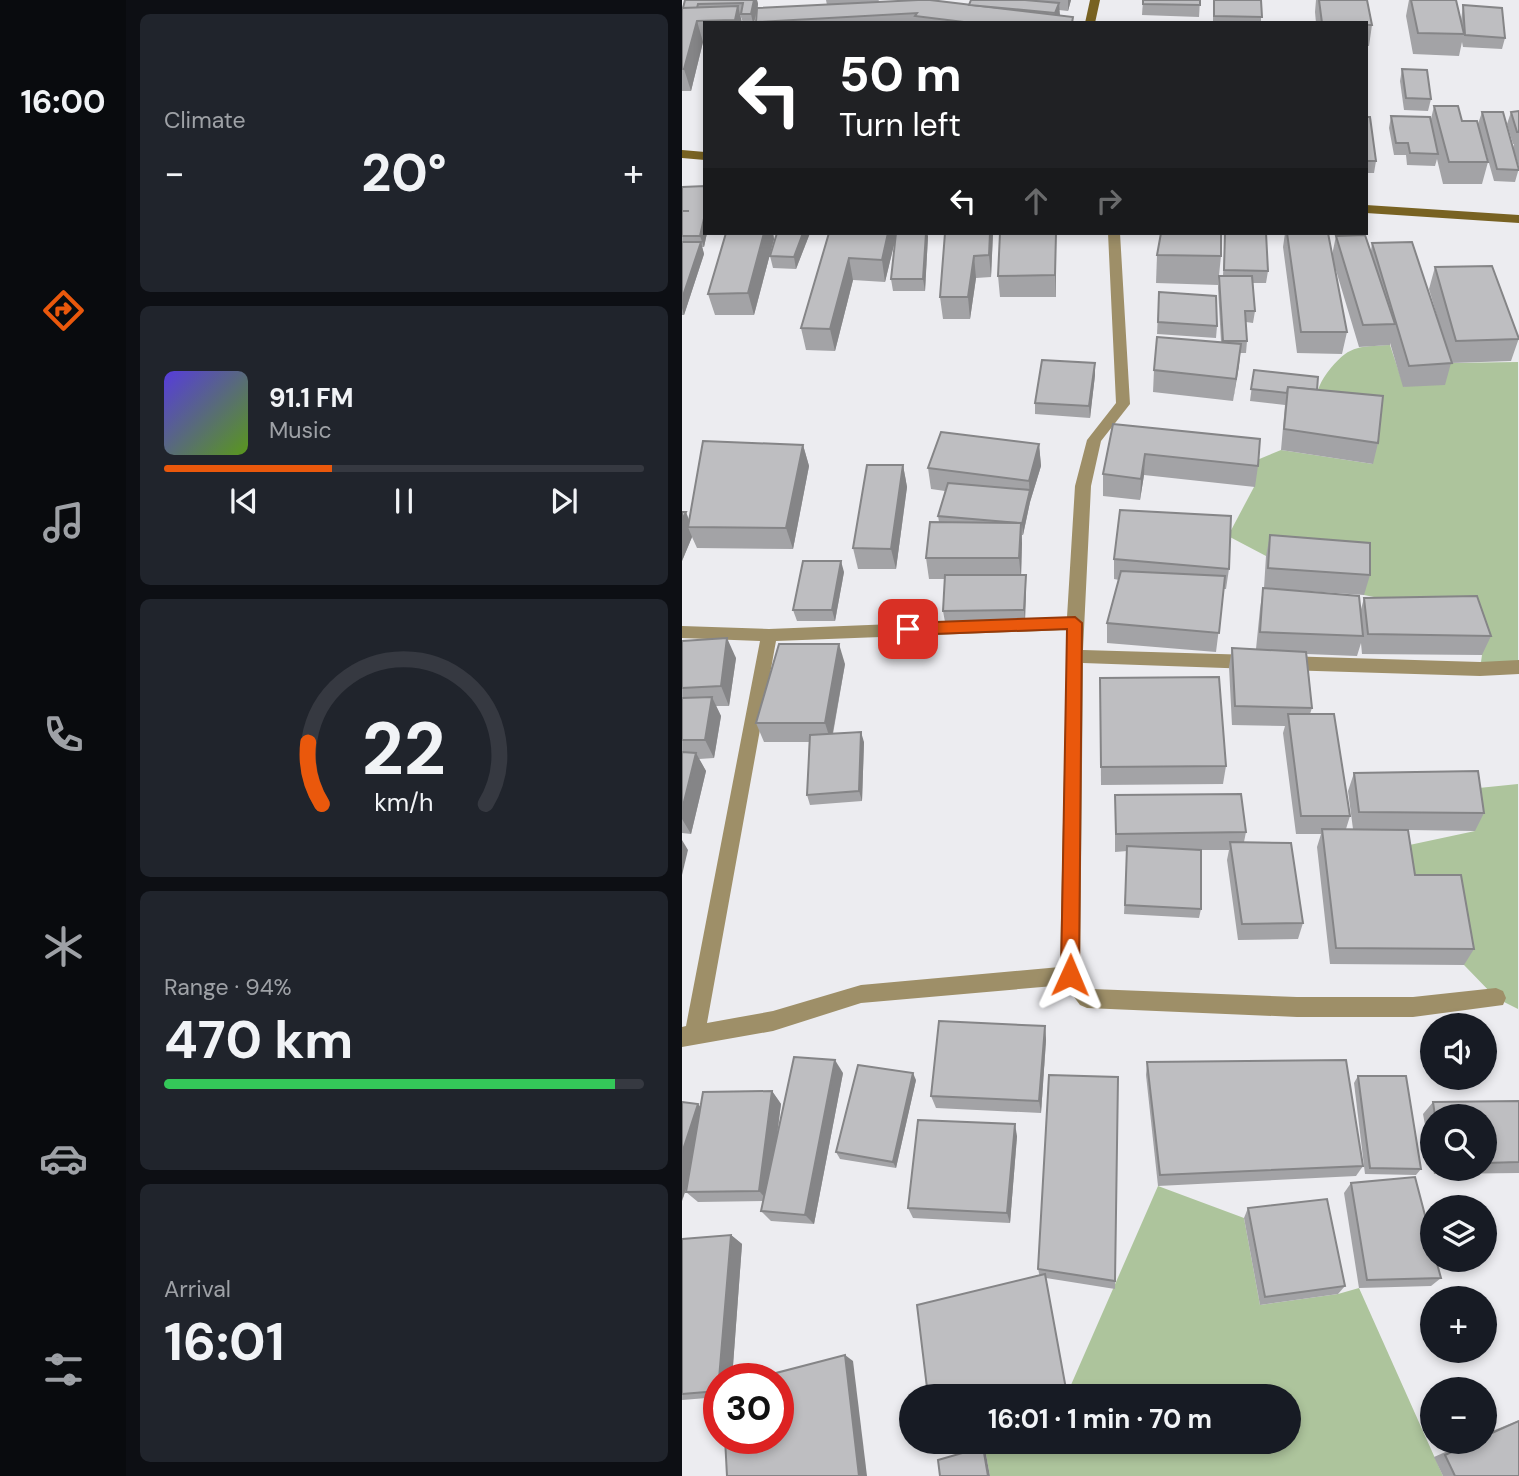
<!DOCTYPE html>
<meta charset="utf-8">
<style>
body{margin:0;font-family:"DM Sans",sans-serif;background:#20242c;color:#f1f3f6;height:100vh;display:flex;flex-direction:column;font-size:26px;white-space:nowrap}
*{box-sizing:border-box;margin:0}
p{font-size:23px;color:#9ea1a6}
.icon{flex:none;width:38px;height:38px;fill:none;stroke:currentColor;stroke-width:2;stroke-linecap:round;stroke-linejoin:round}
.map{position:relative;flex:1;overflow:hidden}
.side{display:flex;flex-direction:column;gap:14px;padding:14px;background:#0d0f14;width:556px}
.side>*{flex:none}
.top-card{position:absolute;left:21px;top:21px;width:665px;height:214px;border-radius:0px;box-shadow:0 4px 10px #0003;background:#202124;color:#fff;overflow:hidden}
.tools{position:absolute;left:738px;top:1013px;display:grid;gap:14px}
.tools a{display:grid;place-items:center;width:77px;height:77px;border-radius:50%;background:#171b24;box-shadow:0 4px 10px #0003;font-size:35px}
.speed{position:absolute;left:21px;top:1363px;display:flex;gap:14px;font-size:35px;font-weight:700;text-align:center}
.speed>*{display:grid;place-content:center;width:91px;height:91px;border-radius:50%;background:#171b24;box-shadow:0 4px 10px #0003;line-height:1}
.speed .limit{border:10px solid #d22;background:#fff;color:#111}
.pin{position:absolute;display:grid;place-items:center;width:60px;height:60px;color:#fff;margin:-30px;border-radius:14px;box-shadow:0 4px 10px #0006}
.me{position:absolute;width:77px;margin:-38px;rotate:1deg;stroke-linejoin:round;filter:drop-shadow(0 0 5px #0008)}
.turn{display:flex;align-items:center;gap:24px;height:147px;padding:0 21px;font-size:32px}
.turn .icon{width:91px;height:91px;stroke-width:2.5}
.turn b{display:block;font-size:49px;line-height:60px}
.lanes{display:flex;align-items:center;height:66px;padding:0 21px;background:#0003;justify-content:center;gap:35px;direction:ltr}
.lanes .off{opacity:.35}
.big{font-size:52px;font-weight:700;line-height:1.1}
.side .card{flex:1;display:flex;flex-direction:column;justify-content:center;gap:10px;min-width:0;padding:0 24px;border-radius:10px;background:#20242c}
.side .dial{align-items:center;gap:0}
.dial svg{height:182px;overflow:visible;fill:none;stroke:#363941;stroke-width:7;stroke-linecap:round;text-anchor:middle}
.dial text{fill:#f1f3f6;stroke:none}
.song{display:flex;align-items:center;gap:21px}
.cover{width:84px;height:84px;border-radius:10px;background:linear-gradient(135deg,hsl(250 70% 55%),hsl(90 70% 35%))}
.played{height:7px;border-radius:4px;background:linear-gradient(90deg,#ea580c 35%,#363941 35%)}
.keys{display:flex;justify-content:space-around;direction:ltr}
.heat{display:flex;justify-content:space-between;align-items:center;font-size:38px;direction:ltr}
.charge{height:10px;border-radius:5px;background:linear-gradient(90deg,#34c759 94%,#363941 0)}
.trip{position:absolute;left:217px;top:1384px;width:402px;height:70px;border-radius:35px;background:#171b24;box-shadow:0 4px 10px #0003;font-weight:700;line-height:70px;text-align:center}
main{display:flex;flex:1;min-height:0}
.tabs{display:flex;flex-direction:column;width:126px;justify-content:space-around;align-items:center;background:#090b0e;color:#9ea1a6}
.tabs .icon{width:49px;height:49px}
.tabs .selected{color:#ea580c}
.tabs b{font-size:32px;color:#f1f3f6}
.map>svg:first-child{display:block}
.green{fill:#adc49c}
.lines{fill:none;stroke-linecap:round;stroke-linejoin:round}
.street{fill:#9e8f68;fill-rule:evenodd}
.secondary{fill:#786222;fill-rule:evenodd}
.wall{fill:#a3a3a6;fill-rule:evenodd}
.shaded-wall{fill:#858587}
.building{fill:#bebec1;stroke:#858587;stroke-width:2}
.route{fill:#ea580c;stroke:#983908;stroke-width:2}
</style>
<main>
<nav class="tabs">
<b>16:00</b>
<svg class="icon selected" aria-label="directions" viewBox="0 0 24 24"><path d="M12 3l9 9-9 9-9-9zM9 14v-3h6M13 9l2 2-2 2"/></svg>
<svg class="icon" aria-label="music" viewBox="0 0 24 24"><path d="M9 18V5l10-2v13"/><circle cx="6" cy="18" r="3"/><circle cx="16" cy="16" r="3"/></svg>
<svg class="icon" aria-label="phone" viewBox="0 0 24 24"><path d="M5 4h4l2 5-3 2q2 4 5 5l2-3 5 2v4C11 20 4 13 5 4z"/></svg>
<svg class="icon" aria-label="climate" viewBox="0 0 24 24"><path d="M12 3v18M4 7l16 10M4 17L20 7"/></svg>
<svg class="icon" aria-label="car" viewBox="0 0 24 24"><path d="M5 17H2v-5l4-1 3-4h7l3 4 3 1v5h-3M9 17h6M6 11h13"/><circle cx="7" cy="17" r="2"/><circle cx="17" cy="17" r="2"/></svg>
<svg class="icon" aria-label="filters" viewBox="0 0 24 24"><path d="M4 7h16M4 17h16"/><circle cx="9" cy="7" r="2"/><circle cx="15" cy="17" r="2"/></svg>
</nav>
<section class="side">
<div class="card"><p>Climate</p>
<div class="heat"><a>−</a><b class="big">20°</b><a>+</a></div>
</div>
<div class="card">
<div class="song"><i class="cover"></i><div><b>91.1 FM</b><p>Music</p></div></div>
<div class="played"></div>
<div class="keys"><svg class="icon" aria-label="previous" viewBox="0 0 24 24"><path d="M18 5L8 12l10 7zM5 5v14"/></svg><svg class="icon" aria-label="pause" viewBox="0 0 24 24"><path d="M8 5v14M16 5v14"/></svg><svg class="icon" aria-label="next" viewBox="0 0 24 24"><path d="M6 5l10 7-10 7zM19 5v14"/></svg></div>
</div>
<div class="card dial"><svg viewBox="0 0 100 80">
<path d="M14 69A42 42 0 1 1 86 69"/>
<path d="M14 69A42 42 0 0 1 8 42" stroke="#ea580c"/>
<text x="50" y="56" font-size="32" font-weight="700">22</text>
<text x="50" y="72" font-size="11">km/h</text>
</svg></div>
<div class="card"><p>Range · 94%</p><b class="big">470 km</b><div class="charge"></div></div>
<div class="card"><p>Arrival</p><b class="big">16:01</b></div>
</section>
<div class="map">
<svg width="837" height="1476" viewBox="0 0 837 1476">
<rect width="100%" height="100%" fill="#ececf0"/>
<g class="green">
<path d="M708,345L722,387L768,363L836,362V667L798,669L800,655L787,616L682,595V564L584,556L546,536L572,487L575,460L599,450L691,464L632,409C634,393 636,386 645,373C667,345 674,347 708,345Z"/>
<path d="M836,784V1009L814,998L782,965L726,891L718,847L793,831L787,789Z"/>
<path d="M476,1186L562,1218L578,1305L656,1294L677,1288L761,1476H308L303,1449L314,1442H607V1396H381L385,1394Z"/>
</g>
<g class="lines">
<g class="street">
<path d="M426,233H438L448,404L419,441L409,486L401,650L571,655L577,657L579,662L577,667L571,669L401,663L398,972L410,989L615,997H731L814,988L821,991L824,998L821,1005L731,1017H615L405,1008L398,1005L383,985L179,1003L91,1031L0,1047V1027L4,1026L78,641L0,638V626L87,629L385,617L393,486L405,440L434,403ZM385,630L378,967L179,985L91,1011L25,1023L94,641Z"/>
<path d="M602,656L798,662L837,660V674L798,676L602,670L596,668L594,663L596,658Z"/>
</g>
<g class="secondary">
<path d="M408,0H418L413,23H403Z"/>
<path d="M0,150L23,152V160L0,158Z"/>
<path d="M684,205L837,215V223L684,213Z"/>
</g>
</g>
<g class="wall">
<path d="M3,0H75L76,4V8L145,5L144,0H197L196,2L287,5L289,0H389L386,11L377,10V15L391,17V23H74L75,12L72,23H61L58,14L60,23H23V42H21L9,91H0V8Z"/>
<path d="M461,0H518L517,17L460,15Z"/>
<rect x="531" y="0" width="48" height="23"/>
<path d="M634,0H685L690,25L687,46H684V23H634L633,12Z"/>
<path d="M727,0H774L779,21L781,5L823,38L820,49L781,47L780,42L777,56L731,54L724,16Z"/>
<path d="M720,69L749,99L746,111L722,110L718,81Z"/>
<path d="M752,106L780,121L806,162L800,184H761L755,159L753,166L725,165L724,155H712L707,128L709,116L749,119Z"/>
<path d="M837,111V167L831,148L832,144H831L825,124L829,112Z"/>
<path d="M800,112L837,168L833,182L812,181L796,124Z"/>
<path d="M684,117L694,161L692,173H684Z"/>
<path d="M0,187L23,233H25L22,247H20L22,254L2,315H0Z"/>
<path d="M44,233H91L92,239L72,315H33L26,294Z"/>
<path d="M128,233L114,269L91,268L88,256Z"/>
<path d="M147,233L246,236L243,291H211L209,279L213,240L203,282L171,280L153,351L124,350L119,328Z"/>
<path d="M311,233L309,277L294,278L288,319H261L258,297Z"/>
<path d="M318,233H374V297H318L316,276Z"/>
<path d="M543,233L586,271L584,283H571L573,311L571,323L564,322L565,341L564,353H558L551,401L471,392L472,370L539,342L536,288L537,276H541Z"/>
<path d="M603,233H646L650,255L654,236L689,251L690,243L758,326L747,289L753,267L837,338L829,361L769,363L763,385L721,387L708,343V345L677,347L653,267L665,332L660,354L615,353L601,247Z"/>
<path d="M475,255L539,256L536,285L474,283Z"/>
<path d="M477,292L535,326L534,338L475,334Z"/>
<path d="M572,370L635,390L696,443L691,464L599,450L603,405L568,401Z"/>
<path d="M413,375L408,418L353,414V403Z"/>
<path d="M431,424L576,466L573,487L462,475L458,500L421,496V474Z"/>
<path d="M357,444L359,466L348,502L341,535H340L339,575L344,586L343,621L263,622L261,611L263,579H247L244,558L257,522L256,516L263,491L249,489L246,468Z"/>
<path d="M121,445L127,466L111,549L15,548L10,537L0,561L7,521Z"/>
<path d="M221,465L225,487L214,569H176L171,548Z"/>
<path d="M588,535L688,575L682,595L582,588L584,556Z"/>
<path d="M432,559L547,569L544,589H542L534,652L425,643V623L437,580L432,579Z"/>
<path d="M162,572L153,621H115L111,610Z"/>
<path d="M581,588L678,613L682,598L809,636L800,655L680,654L679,643L675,656L625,654L630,708L628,714L668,816L664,829H671L666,791L672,773L802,813L793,831L726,830L733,875L792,949L782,965L648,964L635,847L639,834H614L601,733L603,726L550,725L547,667L550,648L574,649L578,609Z"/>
<path d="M0,641L54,658L47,706H34L39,716L32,758L17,759L24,771L9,834L0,833Z"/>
<path d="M163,664L151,734L182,742L180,801L128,805L125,795L127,742H82L74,723Z"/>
<path d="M418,678L544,766L541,784L419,785Z"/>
<path d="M433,795L564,832L562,842L621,923L616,939L556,940L545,860L547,850H519V909L517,918L442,914L445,851L433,852Z"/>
<path d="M363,1026L364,1040L359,1113L254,1108L249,1096Z"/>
<path d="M465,1062L681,1166L674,1176L476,1186L464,1075Z"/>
<path d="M161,1073L132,1224L89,1221L79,1211L82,1201L16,1202L4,1192L6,1183L0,1201L18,1107L90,1091L99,1104L94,1145Z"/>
<path d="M676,1076L739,1169L734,1175L683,1174L672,1083Z"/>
<path d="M436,1077L433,1289L364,1278L385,1394L356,1269Z"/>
<path d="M234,1080L214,1168L158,1159L154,1152Z"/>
<path d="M837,1101V1173L752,1174L741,1114L751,1102ZM751,1116H803V1169H751Z"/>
<path d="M335,1136L328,1223L231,1218L226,1208Z"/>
<path d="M669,1183L759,1278L749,1286L677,1288L662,1193Z"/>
<path d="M566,1208L663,1286L656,1294L578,1305L562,1218Z"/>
<path d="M49,1235L60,1244L50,1379H37V1397L0,1400V1239Z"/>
<path d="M837,1420V1476H761L752,1457L786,1442H803V1434Z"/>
</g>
<g class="shaded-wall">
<path d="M72,0H75L76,4L72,23H71L69,14Z"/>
<path d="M386,0H389L386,11Z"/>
<path d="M377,3L378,15L374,23L373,13Z"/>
<path d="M56,6L60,23H54L53,20Z"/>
<path d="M15,21L21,42L9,91L2,69Z"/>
<path d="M23,214V233H25L22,247L18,236Z"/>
<path d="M82,233H91L92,239L72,315L66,293Z"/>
<path d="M121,233H128L114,269L112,257Z"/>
<path d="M206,233H214V237L203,282L200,260Z"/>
<path d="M244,233H245L246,236L243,291L241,279Z"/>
<path d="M308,233H311L309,277L307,255Z"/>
<path d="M374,233V297L373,275Z"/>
<path d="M19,242L22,254L2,315L0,308V299Z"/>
<path d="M292,256L294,278L288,319L286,297Z"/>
<path d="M167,258L171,280L153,351L148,329Z"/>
<path d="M559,344L557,366L551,401L554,379Z"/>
<path d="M413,363V375L408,418L407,406Z"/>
<path d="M357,444L359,466L348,502L347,481Z"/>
<path d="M121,445L127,466L111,549L104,528Z"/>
<path d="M463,454L462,475L458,500L459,479Z"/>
<path d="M221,465L225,487L214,569L209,549Z"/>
<path d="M348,490V502L341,535L340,524Z"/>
<path d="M4,512L10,527H6L10,537L0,561V520Z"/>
<path d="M339,523L340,543L339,579L337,558Z"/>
<path d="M159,561L162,572L153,621L150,610Z"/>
<path d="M344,575V586L343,621L342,610Z"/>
<path d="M45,638L54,658L47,706L39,686Z"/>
<path d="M157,644L163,664L149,742L143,723Z"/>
<path d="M30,697L39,716L32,758L23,740Z"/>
<path d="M179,732L182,742L180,801L177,791Z"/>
<path d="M14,753L24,771L9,834L0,819V810Z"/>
<path d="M0,840L6,850L0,875Z"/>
<path d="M363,1026L364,1040L359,1113L357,1101Z"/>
<path d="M153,1060L161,1073L132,1224L123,1215Z"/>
<path d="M231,1073L234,1080L214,1168L211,1162Z"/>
<path d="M90,1091L99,1104L86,1201L77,1191Z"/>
<path d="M16,1104L27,1117L0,1201V1153Z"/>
<path d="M333,1124L335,1136L328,1223L325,1213Z"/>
<path d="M49,1235L60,1244L50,1379H37Z"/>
<path d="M363,1274L385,1394L375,1396H354Z"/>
<path d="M163,1355L171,1361L185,1476H177Z"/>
<path d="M301,1447L303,1449L308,1476H306Z"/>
</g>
<g class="building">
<path d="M3,0H72L69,14H59L61,3L16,4L15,8H1Z"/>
<path d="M236,0H248L391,17L390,23H290L233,16L235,13L74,22L75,8Z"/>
<path d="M289,0H343L377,3L373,13L287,5Z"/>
<path d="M461,0H518V5L461,4Z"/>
<path d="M532,0H579L580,17L532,16Z"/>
<path d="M637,0H685L690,25H684V23H640Z"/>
<path d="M729,0H774L782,34L736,33Z"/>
<path d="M781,5L820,8L823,38L783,35Z"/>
<path d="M56,6L53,20L15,21L2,69H0V8Z"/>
<path d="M720,69L745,70L749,99L724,98Z"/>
<path d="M752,106H776L780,121H795L806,162H767Z"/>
<path d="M837,111V132H835L829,112Z"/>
<path d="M800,112H821L837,170L815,169Z"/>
<path d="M709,116L748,117L756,154L728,153L726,143H714Z"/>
<path d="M684,117H688L694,161H684Z"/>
<path d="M23,186V214L18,236H0V211H7H0V187Z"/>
<path d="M44,233H82L66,293L26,294Z"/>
<path d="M95,233H121L112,257L88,256Z"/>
<path d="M147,233H206L200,260L167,258L148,329L119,328Z"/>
<path d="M214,233H244L241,279H209Z"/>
<path d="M263,233H308L307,255L292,256L286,297H258Z"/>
<path d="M318,233H374L373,275L316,276Z"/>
<path d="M479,233H539V256L475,255Z"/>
<path d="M543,233H584L586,271L542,270Z"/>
<path d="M605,233H646L665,332H619Z"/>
<path d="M683,235L713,324L681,325L654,236Z"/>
<path d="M0,242H19L0,299Z"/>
<path d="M730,242L770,363L727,366L690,243Z"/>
<path d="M810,266L837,339L774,341L753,267Z"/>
<path d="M537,276H570L573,311H563L565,341H541Z"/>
<path d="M477,292L534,296L535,326L476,322Z"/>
<path d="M475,337L559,344L554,379L472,370Z"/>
<path d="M360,360L413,363L407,406L353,403Z"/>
<path d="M572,370L636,377L635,390L606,387L605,393L569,389Z"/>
<path d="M606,387L701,396L696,443L602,429Z"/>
<path d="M431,424L578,439L576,466L463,454L459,479L421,474Z"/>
<path d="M259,432L357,444L347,481L246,468Z"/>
<path d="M21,441L121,445L104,528L6,527Z"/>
<path d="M185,465H221L209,549L171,548Z"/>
<path d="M266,483L348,490L340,524H339V523L325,522L256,516Z"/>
<path d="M438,510L549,516L547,569L432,559Z"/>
<path d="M0,512H4L0,520Z"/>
<path d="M248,522L339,523L337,558H244Z"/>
<path d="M588,535L688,543V575L586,568Z"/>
<path d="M121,561H159L150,610H111Z"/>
<path d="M439,571L543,576L537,633L425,623Z"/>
<path d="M263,575H344L342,610L261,611Z"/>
<path d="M581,588L677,596L681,636L578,632Z"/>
<path d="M795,596L809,636L686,634L682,598Z"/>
<path d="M45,638L39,686L0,688V641Z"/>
<path d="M97,644H157L143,723H74Z"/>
<path d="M550,648L624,652L630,708L553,706Z"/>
<path d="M537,677L544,766L419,767L418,678Z"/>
<path d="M30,697L23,740H0V698Z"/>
<path d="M606,714H652L668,816H619Z"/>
<path d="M179,732L177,791L125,795L128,735Z"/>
<path d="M0,752L14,753L0,810Z"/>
<path d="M796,771L802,813L677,812L672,773Z"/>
<path d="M559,794L564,832L434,834L433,795Z"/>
<path d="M640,829L726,830L733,875H779L792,949L654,948Z"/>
<path d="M548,842L609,843L621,923L560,924Z"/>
<path d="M445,846L519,850V909L443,905Z"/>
<path d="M257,1021L363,1026L357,1101L249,1096Z"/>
<path d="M112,1057L153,1060L123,1215L79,1211Z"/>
<path d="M664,1060L681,1166L478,1175L465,1062Z"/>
<path d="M176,1065L231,1073L211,1162L154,1152Z"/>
<path d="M367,1075L436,1077L433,1281L356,1269Z"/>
<path d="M676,1076H724L739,1169L688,1168Z"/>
<path d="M90,1091L77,1191L4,1192L21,1092Z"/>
<path d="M837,1101V1162L803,1163V1116H753L751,1102Z"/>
<path d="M0,1102L16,1104L0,1153Z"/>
<path d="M236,1120L333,1124L325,1213L226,1208Z"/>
<path d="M733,1177L751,1246V1260H754L759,1278L685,1280L669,1183Z"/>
<path d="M645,1199L663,1286L583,1297L566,1208Z"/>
<path d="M49,1235L36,1391L0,1394V1239Z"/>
<path d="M363,1274L384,1389L354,1396H246L235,1305Z"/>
<path d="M163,1355L177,1476H45L43,1438H96V1379H71Z"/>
<path d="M837,1421V1476H773L763,1455L791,1442H803V1436Z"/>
<path d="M301,1447L306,1476H258L256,1460Z"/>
</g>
<path class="route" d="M393,617L400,623L397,975L394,981L388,984L382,981L379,975L385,629L226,635L218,629L226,623Z"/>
</svg>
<div class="tools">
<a><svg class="icon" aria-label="sound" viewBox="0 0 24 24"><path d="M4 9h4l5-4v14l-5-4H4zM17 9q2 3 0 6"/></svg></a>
<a><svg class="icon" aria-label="search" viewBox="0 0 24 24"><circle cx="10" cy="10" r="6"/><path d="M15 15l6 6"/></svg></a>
<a><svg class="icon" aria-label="layers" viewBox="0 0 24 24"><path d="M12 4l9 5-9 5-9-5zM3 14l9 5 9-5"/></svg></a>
<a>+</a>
<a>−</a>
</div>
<div class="speed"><div class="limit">30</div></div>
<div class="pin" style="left:226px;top:629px;background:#d93025"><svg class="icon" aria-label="arrive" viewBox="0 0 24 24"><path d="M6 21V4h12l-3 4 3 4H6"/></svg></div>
<svg class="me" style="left:388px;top:975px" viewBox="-20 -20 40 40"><path d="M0-17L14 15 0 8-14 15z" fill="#ea580c" stroke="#fff" stroke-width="4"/></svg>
<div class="trip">16:01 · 1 min · 70 m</div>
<div class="top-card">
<div class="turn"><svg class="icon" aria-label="left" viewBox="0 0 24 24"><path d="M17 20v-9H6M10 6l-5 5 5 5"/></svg><div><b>50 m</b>Turn left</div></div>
<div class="lanes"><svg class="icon" aria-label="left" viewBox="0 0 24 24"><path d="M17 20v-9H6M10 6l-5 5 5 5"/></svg><svg class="icon off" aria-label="ahead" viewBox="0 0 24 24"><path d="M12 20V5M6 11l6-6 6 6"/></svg><svg class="icon off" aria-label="right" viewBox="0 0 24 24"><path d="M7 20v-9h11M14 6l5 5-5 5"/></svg></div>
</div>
</div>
</main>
